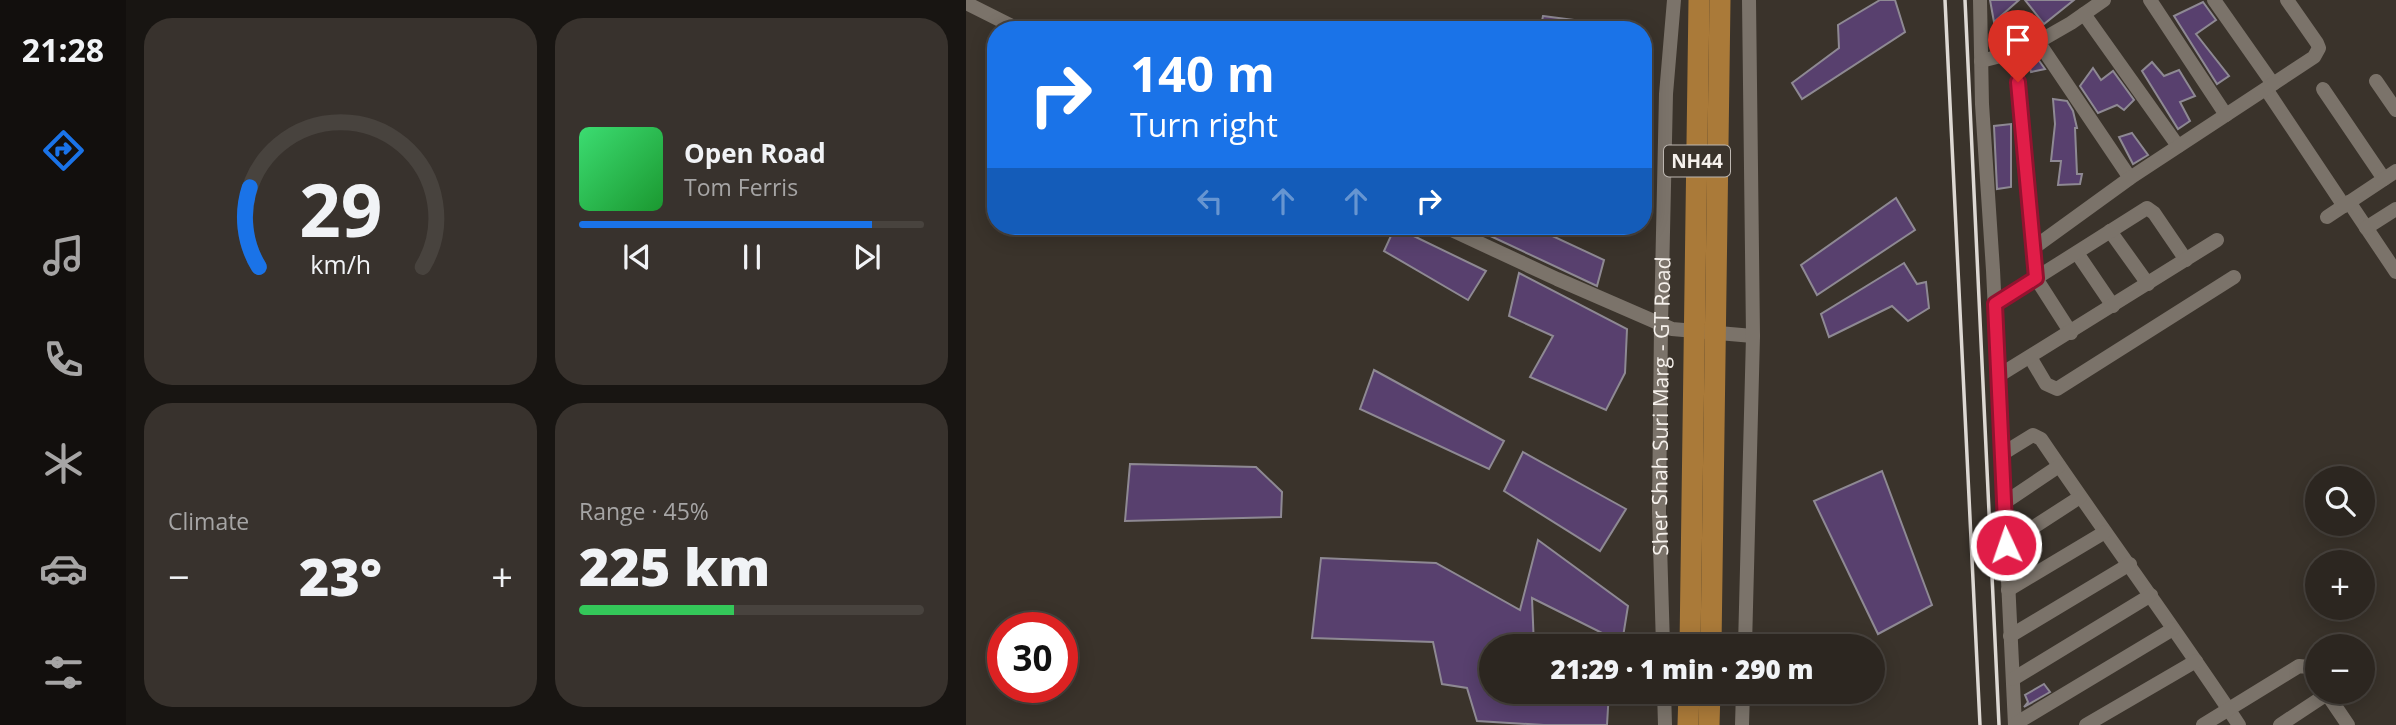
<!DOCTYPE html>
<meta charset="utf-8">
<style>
body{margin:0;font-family:"Open Sans",sans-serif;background:#38322d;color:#f1f3f6;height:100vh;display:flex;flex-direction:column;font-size:26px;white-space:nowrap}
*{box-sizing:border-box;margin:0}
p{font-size:23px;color:#a6a5a5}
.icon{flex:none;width:38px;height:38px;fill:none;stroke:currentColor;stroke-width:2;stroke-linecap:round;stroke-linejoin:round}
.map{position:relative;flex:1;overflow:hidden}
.details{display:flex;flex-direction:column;gap:18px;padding:18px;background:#181512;width:840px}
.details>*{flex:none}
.banner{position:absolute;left:21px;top:21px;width:665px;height:214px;border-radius:28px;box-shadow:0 4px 18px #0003,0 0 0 2px #48433e;background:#1a73e8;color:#fff;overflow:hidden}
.fabs{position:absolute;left:1339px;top:466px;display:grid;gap:14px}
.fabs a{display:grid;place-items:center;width:70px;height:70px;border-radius:50%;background:#2c2620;box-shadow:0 4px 18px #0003,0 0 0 2px #48433e;font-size:35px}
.speed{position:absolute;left:21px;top:612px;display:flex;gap:14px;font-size:35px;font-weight:700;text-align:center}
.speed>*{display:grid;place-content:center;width:91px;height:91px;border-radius:50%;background:#2c2620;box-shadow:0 4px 18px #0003,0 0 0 2px #48433e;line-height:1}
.speed .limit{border:10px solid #d22;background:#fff;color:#111}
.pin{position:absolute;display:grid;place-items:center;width:60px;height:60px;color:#fff;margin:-72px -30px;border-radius:50% 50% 50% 0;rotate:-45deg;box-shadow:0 0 7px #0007}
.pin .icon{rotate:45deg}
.me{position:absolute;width:77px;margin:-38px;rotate:357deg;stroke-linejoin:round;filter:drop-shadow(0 0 5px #0008)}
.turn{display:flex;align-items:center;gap:24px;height:147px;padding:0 28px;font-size:32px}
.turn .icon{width:91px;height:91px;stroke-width:2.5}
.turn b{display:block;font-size:49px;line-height:60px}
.lanes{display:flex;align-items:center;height:66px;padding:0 28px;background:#0003;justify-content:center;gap:35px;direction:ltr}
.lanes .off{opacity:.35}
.big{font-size:52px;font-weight:800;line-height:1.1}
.details .tile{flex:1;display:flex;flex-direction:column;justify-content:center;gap:10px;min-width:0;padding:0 24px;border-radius:28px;background:#38322d}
.details .dial{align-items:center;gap:0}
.dial svg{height:182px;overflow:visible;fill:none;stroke:#48433e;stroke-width:7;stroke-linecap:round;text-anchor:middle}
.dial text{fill:#f1f3f6;stroke:none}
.song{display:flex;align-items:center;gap:21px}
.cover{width:84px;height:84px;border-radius:10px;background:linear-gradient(135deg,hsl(140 70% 55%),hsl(130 70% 35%))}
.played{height:7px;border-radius:4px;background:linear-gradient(90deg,#1a73e8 85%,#48433e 85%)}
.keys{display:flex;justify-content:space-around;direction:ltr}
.heat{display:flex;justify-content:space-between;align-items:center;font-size:38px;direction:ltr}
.charge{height:10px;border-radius:5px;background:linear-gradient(90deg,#34c759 45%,#48433e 0)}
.details .tiles{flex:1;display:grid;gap:18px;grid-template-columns:repeat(2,1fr)}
.trip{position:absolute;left:513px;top:634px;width:406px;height:70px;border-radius:35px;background:#2c2620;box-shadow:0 4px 18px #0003,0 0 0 2px #48433e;font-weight:800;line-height:70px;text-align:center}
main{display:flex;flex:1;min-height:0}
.tabs{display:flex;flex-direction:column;width:126px;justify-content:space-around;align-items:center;background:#120f0d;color:#a6a5a5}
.tabs .icon{width:49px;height:49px}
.tabs .active{color:#1a73e8}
.tabs b{font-size:32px;color:#f1f3f6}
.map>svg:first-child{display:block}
.building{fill:#58406e;stroke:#8e8993;stroke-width:2}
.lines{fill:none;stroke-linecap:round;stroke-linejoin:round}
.minor{stroke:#7b736a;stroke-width:14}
.highway{stroke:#aa7a39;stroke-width:21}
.rail{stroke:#ddd8d3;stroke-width:3.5}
.route-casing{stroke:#92132f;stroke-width:18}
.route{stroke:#e11d48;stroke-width:12}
.labels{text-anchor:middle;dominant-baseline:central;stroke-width:7;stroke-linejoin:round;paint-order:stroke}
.shield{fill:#3a332b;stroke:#beb8b2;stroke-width:2}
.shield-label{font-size:19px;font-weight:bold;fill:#f6f1ec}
.street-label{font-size:21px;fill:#f6f1ec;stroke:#3a332b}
</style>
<main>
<nav class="tabs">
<b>21:28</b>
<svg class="icon active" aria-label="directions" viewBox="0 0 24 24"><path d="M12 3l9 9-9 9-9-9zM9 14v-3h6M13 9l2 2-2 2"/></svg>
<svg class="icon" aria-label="music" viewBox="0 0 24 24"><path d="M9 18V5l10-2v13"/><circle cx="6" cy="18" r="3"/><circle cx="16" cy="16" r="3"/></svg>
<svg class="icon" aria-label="phone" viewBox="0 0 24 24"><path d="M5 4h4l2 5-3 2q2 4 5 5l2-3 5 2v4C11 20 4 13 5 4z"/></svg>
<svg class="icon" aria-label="climate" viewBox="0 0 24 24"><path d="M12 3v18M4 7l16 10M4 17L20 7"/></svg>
<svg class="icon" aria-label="car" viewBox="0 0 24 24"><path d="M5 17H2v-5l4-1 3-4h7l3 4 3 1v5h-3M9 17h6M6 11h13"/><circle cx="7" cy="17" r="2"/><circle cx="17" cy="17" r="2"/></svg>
<svg class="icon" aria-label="filters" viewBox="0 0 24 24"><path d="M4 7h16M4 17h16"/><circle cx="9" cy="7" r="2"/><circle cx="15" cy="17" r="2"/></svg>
</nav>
<section class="details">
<div class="tiles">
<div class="tile dial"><svg viewBox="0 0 100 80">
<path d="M14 69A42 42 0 1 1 86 69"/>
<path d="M14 69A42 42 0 0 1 10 34" stroke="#1a73e8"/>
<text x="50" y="56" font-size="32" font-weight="700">29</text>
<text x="50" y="72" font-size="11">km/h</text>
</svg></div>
<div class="tile">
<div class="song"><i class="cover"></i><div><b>Open Road</b><p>Tom Ferris</p></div></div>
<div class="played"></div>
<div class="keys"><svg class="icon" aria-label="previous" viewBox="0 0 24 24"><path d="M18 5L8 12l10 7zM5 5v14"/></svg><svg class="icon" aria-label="pause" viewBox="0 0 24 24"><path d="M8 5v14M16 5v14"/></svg><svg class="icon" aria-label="next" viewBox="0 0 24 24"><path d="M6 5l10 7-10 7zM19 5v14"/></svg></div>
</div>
<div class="tile"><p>Climate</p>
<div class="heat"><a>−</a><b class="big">23°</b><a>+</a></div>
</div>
<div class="tile"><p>Range · 45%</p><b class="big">225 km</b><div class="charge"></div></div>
</div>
</section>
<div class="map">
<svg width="1430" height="725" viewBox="0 0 1430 725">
<rect width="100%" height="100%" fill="#3a332b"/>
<g class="building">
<path d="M914,0H929L939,32L836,99L826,83L873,48L872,25Z"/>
<path d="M1024,0H1053L1028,22Z"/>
<path d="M1059,0H1108L1078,24Z"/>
<path d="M1237,2L1250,20L1230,34L1263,76L1251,84L1208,16Z"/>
<path d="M577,16L640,24L639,30H574Z"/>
<path d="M1069,55L1079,69L1065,72L1061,59Z"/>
<path d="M1186,62L1198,76L1213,70L1229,96L1214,102L1224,121L1212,129L1176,71Z"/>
<path d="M1127,68L1135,80L1147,71L1168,100L1158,110L1151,105L1132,113L1114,86Z"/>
<path d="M1087,99L1101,101L1107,111L1111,128H1109L1111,174H1116L1114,184L1092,185L1095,161H1085L1089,124Z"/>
<path d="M1045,124V187L1031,189L1028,126Z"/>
<path d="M1166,133L1182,155L1167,164L1153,137Z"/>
<path d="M930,198L949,230L851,295L835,265Z"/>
<path d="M503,226H565L638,260L631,286Z"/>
<path d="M429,227L520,271L502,300L418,251Z"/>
<path d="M938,263L951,284L960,282L963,308L942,321L926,306L863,337L855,314Z"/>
<path d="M553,273L661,329L659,373L640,410L564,377L587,336L543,316Z"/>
<path d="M408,370L538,441L523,469L394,409Z"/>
<path d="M557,452L660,509L634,551L538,491Z"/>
<path d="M164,464L290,467L316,492L315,517L159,521Z"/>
<path d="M916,471L966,605L912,634L848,501Z"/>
<path d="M572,540L662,606L656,643L566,598L568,646H525V691H643L641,725H578L511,721L501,688L476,684L467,642L346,638L355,558L470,563L554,610Z"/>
<path d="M1078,684L1084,692L1058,707L1062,702L1059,695Z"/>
</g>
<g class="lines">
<g class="minor">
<path d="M1014,0L1016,104L1027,270L1049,725"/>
<path d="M1184,0L1260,115"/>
<path d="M1248,0L1307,84"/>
<path d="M0,3L54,30"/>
<path d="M1118,14L1212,146"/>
<path d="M1073,43L1164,178"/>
<path d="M1050,54L1069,272L1073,283L1105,333"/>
<path d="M1015,61L1058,50L1105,23L1138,0"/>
<path d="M1410,81L1430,110"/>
<path d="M1300,89L1378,206"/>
<path d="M1357,89L1418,179"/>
<path d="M1383,202L1430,272"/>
<path d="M1361,217L1430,171"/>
<path d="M477,226L591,279L706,329L787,336"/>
<path d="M1400,228L1430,209"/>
<path d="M1144,231L1182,284"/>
<path d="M1066,249L1164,178L1348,57L1353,48L1351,43L1321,0"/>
<path d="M1111,253L1147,306"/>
<path d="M1029,304L1181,208L1188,213L1220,260"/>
<path d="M1064,357L1080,384L1091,389L1268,277"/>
<path d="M1032,376L1251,240"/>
<path d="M1036,454L1067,435L1075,439C1140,535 1209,628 1273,725"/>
<path d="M1038,503L1093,466"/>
<path d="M1040,545L1114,497"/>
<path d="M1042,590L1139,532"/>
<path d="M1044,636L1164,564"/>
<path id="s1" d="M697,646L693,511L695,325L700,94L708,0"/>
<path d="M779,646L787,336L783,0"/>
<path d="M1047,679L1185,595"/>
<path d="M698,691L699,725"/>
<path d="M1359,691L1382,725"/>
<path d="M1049,724L1207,629"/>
<path d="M776,725L777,691"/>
<path d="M1120,725L1230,661"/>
<path d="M1237,725L1333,666L1342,667L1351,679"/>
<path d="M1314,725L1361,694"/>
</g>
<g class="highway">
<path d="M724,646L733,0"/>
<path d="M745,646L754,0"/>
<path d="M722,725L723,691"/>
<path d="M743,725L744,691"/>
</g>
<g class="rail">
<path d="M979,0L1014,725"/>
<path d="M999,0L1033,725"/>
</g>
</g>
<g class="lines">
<defs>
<path id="route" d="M1040,545L1029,304L1070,278L1052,82"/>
</defs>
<use href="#route" class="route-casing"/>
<use href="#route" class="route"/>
</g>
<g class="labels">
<rect class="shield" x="698" y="145.5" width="66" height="31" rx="5"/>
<g class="shield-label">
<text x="731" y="161">NH44</text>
</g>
<g class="street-label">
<text stroke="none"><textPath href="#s1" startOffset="240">Sher Shah Suri Marg - GT Road</textPath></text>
</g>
</g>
</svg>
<div class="fabs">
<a><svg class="icon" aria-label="search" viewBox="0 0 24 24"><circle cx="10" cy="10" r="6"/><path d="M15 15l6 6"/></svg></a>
<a>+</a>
<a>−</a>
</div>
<div class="speed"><div class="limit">30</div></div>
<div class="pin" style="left:1052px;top:82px;background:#d93025"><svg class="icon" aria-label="arrive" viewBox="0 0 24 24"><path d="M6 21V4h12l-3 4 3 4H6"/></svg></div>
<svg class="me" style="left:1040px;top:545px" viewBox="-20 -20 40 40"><circle r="17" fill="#e11d48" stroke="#fff" stroke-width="3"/><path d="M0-11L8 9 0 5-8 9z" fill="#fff"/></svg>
<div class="trip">21:29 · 1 min · 290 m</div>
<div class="banner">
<div class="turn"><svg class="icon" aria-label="right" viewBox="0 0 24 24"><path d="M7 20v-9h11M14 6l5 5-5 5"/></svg><div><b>140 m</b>Turn right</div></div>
<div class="lanes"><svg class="icon off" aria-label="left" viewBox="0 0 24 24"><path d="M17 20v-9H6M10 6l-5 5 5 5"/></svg><svg class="icon off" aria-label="ahead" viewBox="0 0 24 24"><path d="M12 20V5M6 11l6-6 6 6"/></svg><svg class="icon off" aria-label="ahead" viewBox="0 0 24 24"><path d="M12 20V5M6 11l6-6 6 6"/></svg><svg class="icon" aria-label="right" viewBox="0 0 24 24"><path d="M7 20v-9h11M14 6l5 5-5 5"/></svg></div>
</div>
</div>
</main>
